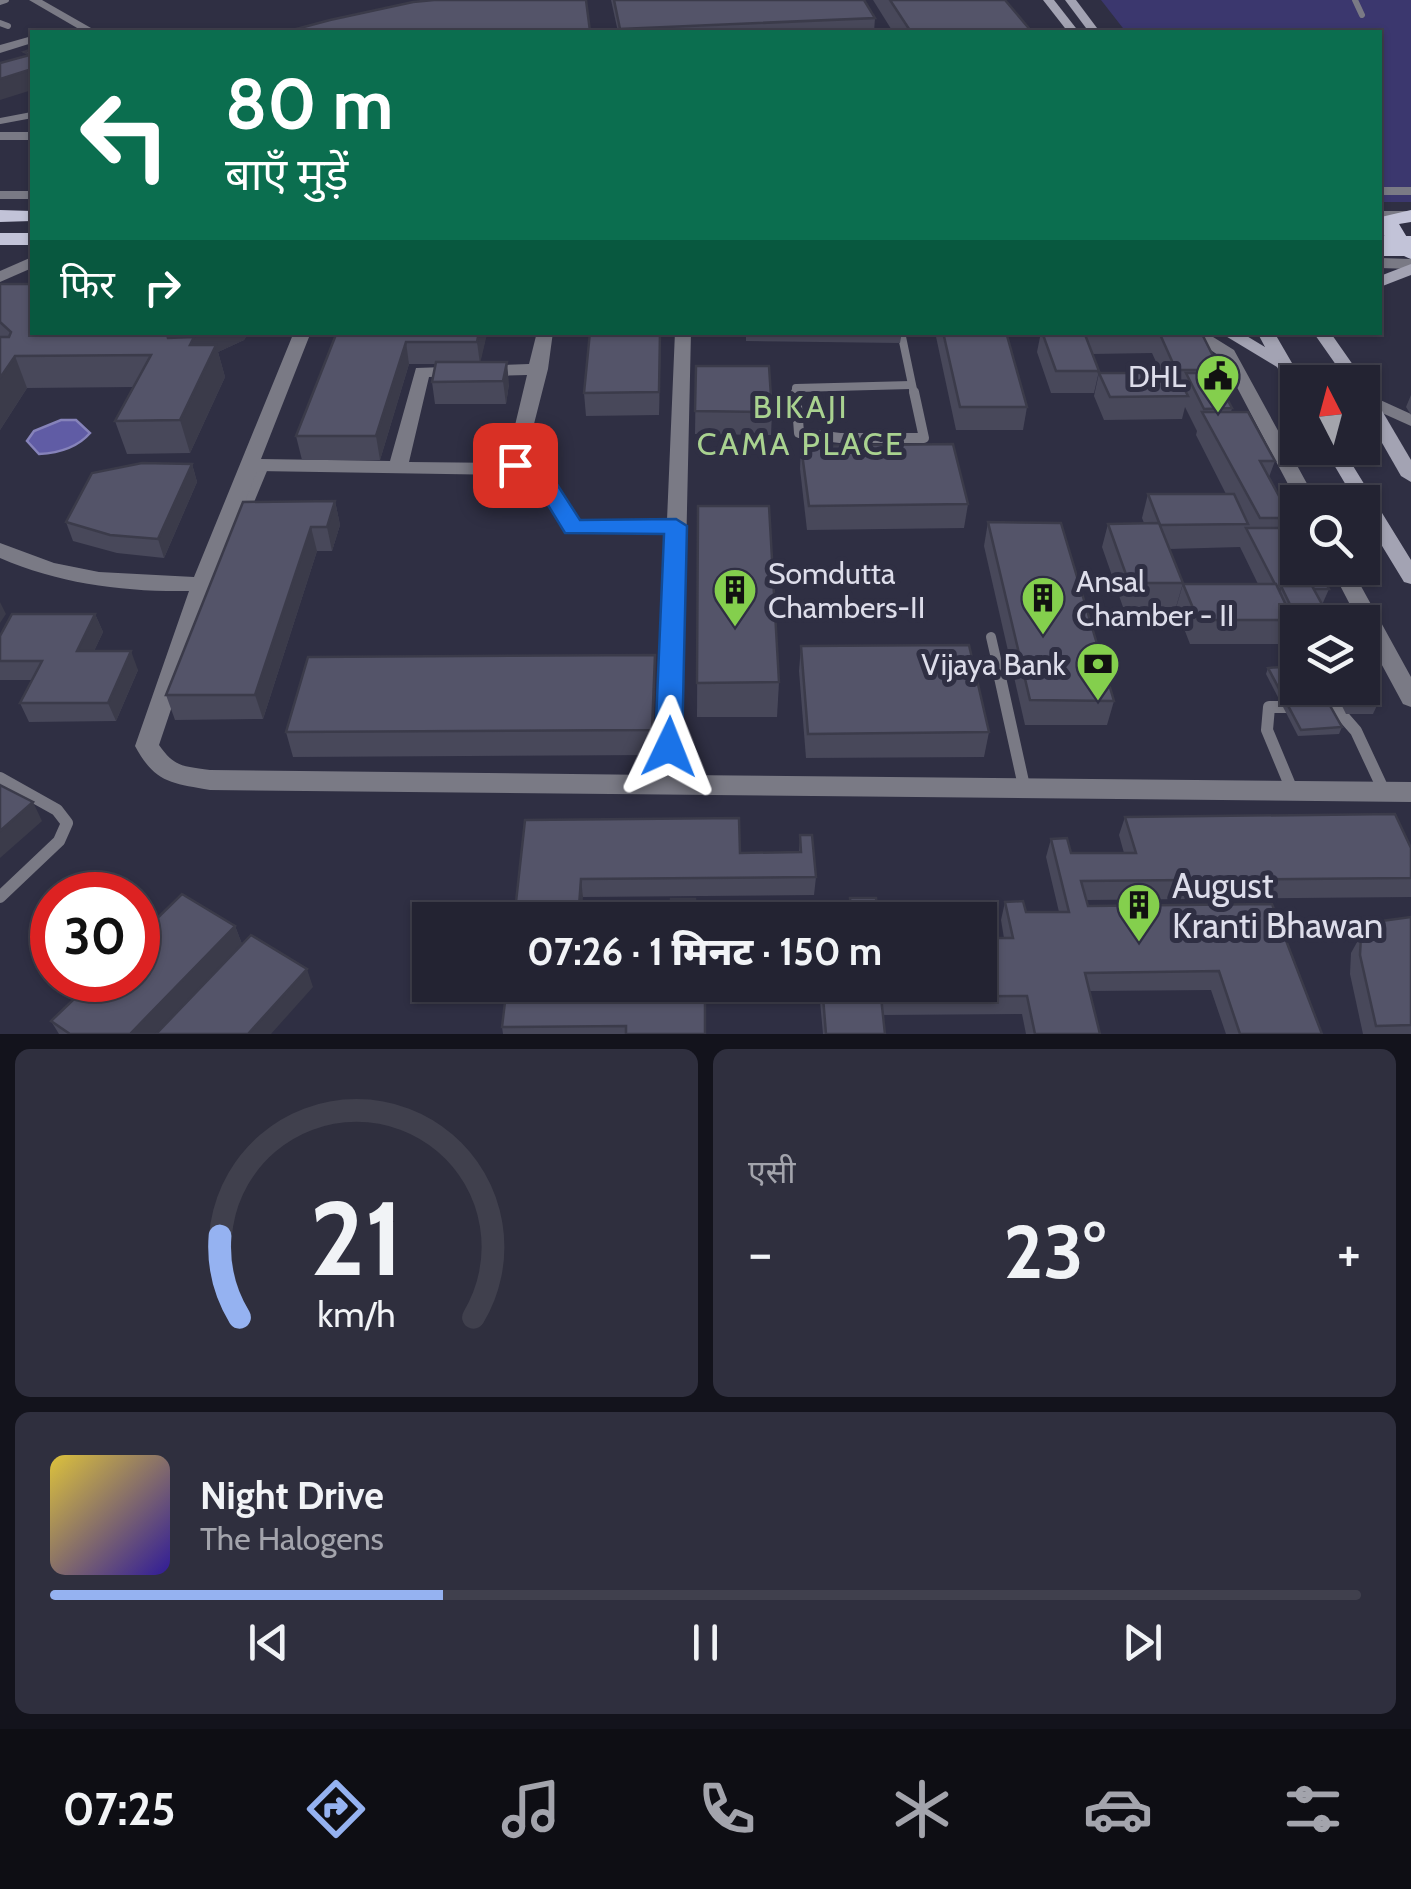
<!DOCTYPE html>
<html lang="hi">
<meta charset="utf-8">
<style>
body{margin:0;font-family:Cabin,"Noto Sans Devanagari",sans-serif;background:#2f2f3e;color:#f1f3f6;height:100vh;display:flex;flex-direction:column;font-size:38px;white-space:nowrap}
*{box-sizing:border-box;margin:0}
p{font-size:32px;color:#a3a4ac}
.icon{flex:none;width:55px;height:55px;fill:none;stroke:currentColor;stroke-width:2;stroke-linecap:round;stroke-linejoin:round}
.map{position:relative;height:1034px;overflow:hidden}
.side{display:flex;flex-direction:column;gap:15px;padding:15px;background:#13131c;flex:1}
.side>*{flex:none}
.guide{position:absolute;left:30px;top:30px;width:1352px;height:305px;border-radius:0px;box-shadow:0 2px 8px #0004,0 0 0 2px #40404d;background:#0b6e4f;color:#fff;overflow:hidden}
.needle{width:65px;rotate:354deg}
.controls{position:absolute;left:1280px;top:365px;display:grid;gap:20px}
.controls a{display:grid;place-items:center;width:100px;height:100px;border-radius:0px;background:#232332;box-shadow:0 2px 8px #0004,0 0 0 2px #40404d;font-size:50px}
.speed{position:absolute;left:30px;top:872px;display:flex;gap:20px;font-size:50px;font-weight:700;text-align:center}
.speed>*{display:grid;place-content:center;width:130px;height:130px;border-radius:50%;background:#232332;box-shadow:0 2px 8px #0004,0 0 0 2px #40404d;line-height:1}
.speed .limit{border:15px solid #d22;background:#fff;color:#111}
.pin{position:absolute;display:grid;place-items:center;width:85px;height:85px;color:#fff;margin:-42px;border-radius:20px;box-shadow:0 5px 15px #0006}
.me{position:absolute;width:110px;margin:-55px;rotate:2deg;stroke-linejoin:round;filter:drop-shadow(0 0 8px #0008)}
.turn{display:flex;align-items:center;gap:35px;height:210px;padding:0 30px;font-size:45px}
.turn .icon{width:130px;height:130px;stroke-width:2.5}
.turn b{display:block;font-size:70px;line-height:85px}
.then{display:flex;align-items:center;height:95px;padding:0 30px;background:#0003;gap:20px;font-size:38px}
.big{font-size:75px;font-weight:800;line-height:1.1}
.side .widget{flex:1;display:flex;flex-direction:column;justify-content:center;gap:15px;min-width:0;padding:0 35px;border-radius:15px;background:#2f2f3e}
.side .dial{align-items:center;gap:0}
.dial svg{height:260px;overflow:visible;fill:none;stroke:#40404d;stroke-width:7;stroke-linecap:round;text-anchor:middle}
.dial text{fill:#f1f3f6;stroke:none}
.song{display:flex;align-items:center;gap:30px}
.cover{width:120px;height:120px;border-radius:15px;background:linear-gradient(135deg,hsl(50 70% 55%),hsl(250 70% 35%))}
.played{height:10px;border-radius:5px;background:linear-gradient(90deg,#95b2f1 30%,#40404d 30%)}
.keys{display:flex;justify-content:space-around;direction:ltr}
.heat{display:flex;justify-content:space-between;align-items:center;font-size:55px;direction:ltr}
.side .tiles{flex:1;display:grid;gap:15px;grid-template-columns:1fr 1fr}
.widget:last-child{grid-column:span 2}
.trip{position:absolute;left:412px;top:902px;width:585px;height:100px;border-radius:0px;background:#232332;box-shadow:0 2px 8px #0004,0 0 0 2px #40404d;font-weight:800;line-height:100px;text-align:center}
.dock{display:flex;height:160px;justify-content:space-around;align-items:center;background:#0e0e14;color:#a3a4ac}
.dock .icon{width:70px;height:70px}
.dock .active{color:#95b2f1}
.dock b{font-size:45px;color:#f1f3f6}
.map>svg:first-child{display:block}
.green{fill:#3b376e}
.water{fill:#605ca5;stroke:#8683ba;stroke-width:2.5}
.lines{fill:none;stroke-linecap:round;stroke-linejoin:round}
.service-far3{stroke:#7a7a85;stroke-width:6}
.service-far2{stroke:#7a7a85;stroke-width:8}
.service-far1{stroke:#7a7a85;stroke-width:10}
.service{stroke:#7a7a85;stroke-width:12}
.minor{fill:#7a7a85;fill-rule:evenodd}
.tertiary{fill:#7a7a85;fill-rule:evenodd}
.secondary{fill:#a3a3b3;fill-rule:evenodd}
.primary{fill:#c2c3d8;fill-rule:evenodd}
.primary-bridge{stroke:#c2c3d8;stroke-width:20}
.wall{fill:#48485a}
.shaded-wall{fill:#3b3b4a}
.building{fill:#545469;stroke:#3b3b4a;stroke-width:2.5}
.route{fill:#1a73e8;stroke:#114b97;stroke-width:2.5}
.labels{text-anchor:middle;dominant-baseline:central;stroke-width:10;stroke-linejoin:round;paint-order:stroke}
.poi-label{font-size:30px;fill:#ddddea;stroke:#2f2f43;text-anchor:end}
.neighbourhood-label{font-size:32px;letter-spacing:2.5px;fill:#a9d290;stroke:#2f2f43}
.near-poi-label{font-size:35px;fill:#ddddea;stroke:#2f2f43;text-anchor:start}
</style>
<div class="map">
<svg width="1411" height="1034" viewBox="0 0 1411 1034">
<rect width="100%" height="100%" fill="#2f2f43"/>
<path class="green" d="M1101,0H1411V202H1380V32H1126Z"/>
<path class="water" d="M61,420H76L90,433C77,448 59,453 39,454L27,441L34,431Z"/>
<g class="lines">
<g class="service-far3">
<path d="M1355,0L1362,15"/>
<path d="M0,2L6,0"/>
<path d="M0,23L8,26"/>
<path d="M0,121L32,115"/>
</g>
<g class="service-far2">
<path d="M901,332L914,394"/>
<path d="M796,394V388L911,385"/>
</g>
<g class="service-far1">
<path d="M796,392L799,433L840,438H924L914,392"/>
<path d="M245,511L264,465"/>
<path d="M991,637L1000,676"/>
</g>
<g class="service">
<path d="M999,673L1024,786"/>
<path d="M1318,707H1335L1356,731L1384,791"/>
<path d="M0,778L57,810L67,823L59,841L0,897"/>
<path d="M1292,790L1267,730L1269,707H1296"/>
</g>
<g class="minor">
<path d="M29,0H42L98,32H84Z"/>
<path d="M32,36V43L0,53V45Z"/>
<rect x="0" y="132" width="32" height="8"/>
<rect x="1380" y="187" width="31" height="8"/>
<rect x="0" y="191" width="32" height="8"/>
<path d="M294,332H311L261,459L390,461L416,368L529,364L537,332H553L548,369L523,467L552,479L579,521L667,520L675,332H691L681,775L1411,782V802L210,790C171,783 155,783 135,746L189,591C124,592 60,584 0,558V543L54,563L99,572L194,577ZM527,375L506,463L409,462L429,377ZM257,471L508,475L538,487L566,533H666L656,775L210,770C184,766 175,768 159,745L213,584Z"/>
<path d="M1184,332H1205L1234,350L1317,502L1298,503L1221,357Z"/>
<path d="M1367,394L1411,414V426L1362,404V395Z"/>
<path d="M1331,568H1351L1411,677V707L1403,704L1362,628V622H1359Z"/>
</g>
<g class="tertiary">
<rect x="1380" y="211" width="31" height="8"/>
<path d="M32,257V268L0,282V271Z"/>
<path d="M1380,258L1411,259V269L1380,268Z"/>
</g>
<g class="secondary">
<path d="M1043,0H1054L1079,32H1068Z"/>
<path d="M1065,0H1076L1100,32H1089Z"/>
<path d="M1411,264V275L1380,287V276Z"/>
<path d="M1219,332H1240L1265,347L1257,332H1274L1303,382H1298V394L1292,393L1277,367Z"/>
<path d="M1313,332H1330L1365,382L1362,385V382H1348Z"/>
<path d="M1362,387L1371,392L1411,460V482L1401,476L1362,408Z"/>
<path d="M1324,448H1342L1411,560V584L1404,582L1362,513V502H1356Z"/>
</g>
<g class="primary">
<path d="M0,210L32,211V221L0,222Z"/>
<path d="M1411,210V222L1399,224L1411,244V259C1393,253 1379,236 1381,217Z"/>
<rect x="0" y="233" width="32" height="12"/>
</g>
<path class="primary-bridge" d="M1380,246H1411"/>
</g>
<g class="wall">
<path d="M611,0H864L875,18L874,32H618Z"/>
<path d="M873,0H1005L1032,32H893Z"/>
<path d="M0,284L32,332H249L244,340L218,352L225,377L190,453L127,454L115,421L134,387L27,388L0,430Z"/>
<path d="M337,332H487L480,362L509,384L506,404H435L432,382L436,364H409L380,460H302L296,436Z"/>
<path d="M590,332H661L659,415L586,416L584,393Z"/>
<path d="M746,332H902L900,343L746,341Z"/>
<path d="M935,332H1006L1027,407L1023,430H956Z"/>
<path d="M1041,332H1201L1220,370L1217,380L1232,408L1231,412L1275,461L1269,477L1291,518L1288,528L1329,589L1322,605L1329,617L1326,622H1298V641H1287L1285,638L1283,644H1190L1176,608L1183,584H1258L1240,547L1169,549L1183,583L1176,607H1123L1102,547L1108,524L1144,523L1142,518L1148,494H1226L1196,435L1197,431L1185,407L1182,419L1104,420L1094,396L1099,373H1161L1152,353L1092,354L1099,371L1094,393H1051L1037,352Z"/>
<path d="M696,366L772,412L771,435L695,434Z"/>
<path d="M1411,395V415L1406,407Z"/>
<path d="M801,446L968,504L964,528L807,530L800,469Z"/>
<path d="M192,464L197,482L164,558L117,553L73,541L66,522Z"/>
<path d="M335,501L340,525L332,551H317L263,719L175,720L166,695L243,502Z"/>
<path d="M698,506L779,682L777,717H697Z"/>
<path d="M988,522L1114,701L1107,725H1025L984,546Z"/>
<path d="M95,614L103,632L94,651L138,670L116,721L29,722L20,703L32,680H0V636Z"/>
<path d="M801,646L989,732L984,757L806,758L799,671Z"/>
<path d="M655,655L653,755L293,757L286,732Z"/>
<path d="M1268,668L1342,727L1339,734L1298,736L1266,674Z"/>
<path d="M1333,688H1362L1379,701L1373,714H1346Z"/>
<path d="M1125,817L1411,848V897L1086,900L1088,906L1272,904L1322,1034H1226L1211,990L1089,991L1100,1034H1026L1022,1014L883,1015L885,1034H823L819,990L705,991V1034H503L502,1027L507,985H980L1004,938L1001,920L1005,902L1026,912H1059L1046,857L1051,839L1071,853H1124L1119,835Z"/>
<path d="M525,820L740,853L799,852L800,835L816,877L814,895L583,897Z"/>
<path d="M1411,917V1034H1363L1350,974L1351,953L1361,935Z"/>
<path d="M235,926L242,944L156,1034H59L51,1021Z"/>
</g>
<g class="shaded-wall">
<path d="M32,69V90L0,100V79Z"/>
<path d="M140,332H249L244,340L218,352L225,377L190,453L180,420Z"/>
<path d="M479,332H487V334L480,364L477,342Z"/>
<path d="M660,332H661L659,415V392Z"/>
<path d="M406,342L409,364L380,460L376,436Z"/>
<path d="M15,356L27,388L0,430V378Z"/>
<path d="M507,362L509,384L506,404L503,381Z"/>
<path d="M192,464L197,482L164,558L158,539Z"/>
<path d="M335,501L340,525L332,551L327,527Z"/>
<path d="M311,527L317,551L263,719L255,695Z"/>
<path d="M0,602L6,614L0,623Z"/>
<path d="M95,614L103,632L85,670L77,651Z"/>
<path d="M131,651L138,670L116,721L108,703Z"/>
<path d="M655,655V679L653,755L652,730Z"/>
<path d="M33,802L42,821L0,858V831Z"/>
<path d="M581,879L583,897L581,920H578Z"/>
<path d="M235,926L242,944L156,1034H130Z"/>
<path d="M307,969L313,987L271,1034H248Z"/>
</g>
<g class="building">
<path d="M434,0H586L590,31L556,32H285L330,20L413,2Z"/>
<path d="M614,0H864L875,18L620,29Z"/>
<path d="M890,0H1005L1032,32H911Z"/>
<path d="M32,49V69L0,79V63L30,55L24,52Z"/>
<path d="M0,284H32V332H179L167,338L194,337L190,345H216L180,420L115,421L151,355L15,356L0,378V337H9L11,332L0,322Z"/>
<path d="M337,332H479L477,342H406L376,436H296Z"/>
<path d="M590,332H660L659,392L584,393Z"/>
<path d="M943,332H1006L1027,407H960Z"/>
<path d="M1042,332H1084L1099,371H1056Z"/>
<path d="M1159,332H1201L1220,370H1176Z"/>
<path d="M436,362H507L503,381L432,382Z"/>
<path d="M696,366H769L772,412L695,411Z"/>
<path d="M1099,373H1176L1188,396L1110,397Z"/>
<path d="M1186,373H1213L1232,408L1204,409Z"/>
<path d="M1202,412H1248L1275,461H1260L1291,518H1260Z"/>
<path d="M953,444L968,504L809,506L801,446Z"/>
<path d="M142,463L192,464L158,539L110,535L66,522L92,473Z"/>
<path d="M1148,494H1234L1248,524L1160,525Z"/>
<path d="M335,501L327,527H311L255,695H166L243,502Z"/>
<path d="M698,506H769L779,682L697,683Z"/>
<path d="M988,522L1061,523L1114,701L1030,700Z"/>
<path d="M1159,523L1183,583H1129L1108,524Z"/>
<path d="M1246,528H1295L1298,532V568H1317L1329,589H1314L1312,586H1281L1280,590H1278Z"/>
<path d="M1183,584H1276L1293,620H1198Z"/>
<path d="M1281,586H1312L1329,617H1296Z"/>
<path d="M12,614H95L77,651H131L108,703H20L42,661H0V636Z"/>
<path d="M969,645L989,732L808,734L801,646Z"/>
<path d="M655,655L652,730L286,732L308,657Z"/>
<path d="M1298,666V688H1320L1342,727L1301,730L1268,668Z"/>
<path d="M1362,670L1379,701H1352L1345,688H1362Z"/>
<path d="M0,785L33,802L0,831Z"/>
<path d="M1395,814L1411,848V878L1081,881L1088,906L1272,904L1322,1034H1240L1219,971L1085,973L1100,1034H1035L1027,996L881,997L885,1034H826L822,985H980V938H1013L1005,902L1023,901L1026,912H1069L1051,839L1067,838L1071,853H1136L1125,817Z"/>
<path d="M739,818L740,853L801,852L800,835H812L816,877L581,879L578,920H514L525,820Z"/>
<path d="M182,894L235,926L130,1034H70L51,1021L94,980H138V937Z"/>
<path d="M850,898H876L878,920H671V899H695V911L851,910Z"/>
<path d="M1411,917V1025L1376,1026L1360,955L1361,935L1374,922Z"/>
<path d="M251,935L307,969L248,1034H156Z"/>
<path d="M507,985H705V1034H626V1026L502,1027Z"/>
</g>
<path class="route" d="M515,458L553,478L580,520L676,519L687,526L682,747L678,755L669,758L659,755L655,747L664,534L565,533L537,487L500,469Z"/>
<defs>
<symbol id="civic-pin" viewBox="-11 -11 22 30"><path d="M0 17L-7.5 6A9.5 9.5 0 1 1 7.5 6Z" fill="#84cf4d" stroke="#2f2f43"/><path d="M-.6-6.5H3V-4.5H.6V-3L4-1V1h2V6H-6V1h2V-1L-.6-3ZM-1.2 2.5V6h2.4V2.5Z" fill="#111"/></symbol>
<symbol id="building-pin" viewBox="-11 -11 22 30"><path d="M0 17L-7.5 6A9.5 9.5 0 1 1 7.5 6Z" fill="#84cf4d" stroke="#2f2f43"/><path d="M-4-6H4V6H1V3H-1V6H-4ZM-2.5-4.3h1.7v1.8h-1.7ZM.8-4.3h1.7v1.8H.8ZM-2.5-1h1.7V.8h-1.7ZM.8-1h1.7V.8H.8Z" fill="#111"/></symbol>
<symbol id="bank-pin" viewBox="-11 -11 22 30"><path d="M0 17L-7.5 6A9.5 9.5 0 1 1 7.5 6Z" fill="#84cf4d" stroke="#2f2f43"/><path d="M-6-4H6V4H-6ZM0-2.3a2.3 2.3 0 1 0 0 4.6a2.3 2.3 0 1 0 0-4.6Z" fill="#111"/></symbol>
</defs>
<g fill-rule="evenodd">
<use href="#civic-pin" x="1193" y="351" width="50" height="68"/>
<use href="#building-pin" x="710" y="565" width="50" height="68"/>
<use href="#building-pin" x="1018" y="573" width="50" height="68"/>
<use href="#bank-pin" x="1073" y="639" width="50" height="68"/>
<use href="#building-pin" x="1114" y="880" width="50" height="68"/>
</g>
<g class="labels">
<g class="poi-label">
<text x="1186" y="376">DHL</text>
<text x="768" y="573" text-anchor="start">Somdutta<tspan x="768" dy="34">Chambers-II</tspan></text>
<text x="1076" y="581" text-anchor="start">Ansal<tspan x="1076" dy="34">Chamber - II</tspan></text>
<text x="1066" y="664">Vijaya Bank</text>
</g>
<g class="neighbourhood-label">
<text x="801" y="406">BIKAJI<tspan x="801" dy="37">CAMA PLACE</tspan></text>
</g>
<g class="near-poi-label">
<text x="1172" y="885">August<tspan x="1172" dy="40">Kranti Bhawan</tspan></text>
</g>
</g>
</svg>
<div class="controls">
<a><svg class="needle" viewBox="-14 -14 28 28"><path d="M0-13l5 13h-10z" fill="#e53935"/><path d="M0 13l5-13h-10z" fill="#a3a4ac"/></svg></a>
<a><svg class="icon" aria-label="search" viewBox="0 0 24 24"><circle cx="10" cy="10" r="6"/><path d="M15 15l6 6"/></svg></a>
<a><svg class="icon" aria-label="layers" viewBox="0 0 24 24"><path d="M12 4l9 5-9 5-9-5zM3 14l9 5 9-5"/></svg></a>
</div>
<div class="speed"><div class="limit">30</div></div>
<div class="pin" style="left:515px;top:465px;background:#d93025"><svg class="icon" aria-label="arrive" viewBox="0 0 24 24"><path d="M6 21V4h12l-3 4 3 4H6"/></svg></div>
<svg class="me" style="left:669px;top:747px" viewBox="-20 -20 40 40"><path d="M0-17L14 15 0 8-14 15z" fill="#1a73e8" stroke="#fff" stroke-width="4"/></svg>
<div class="trip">07:26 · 1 मिनट · 150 m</div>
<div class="guide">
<div class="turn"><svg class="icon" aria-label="left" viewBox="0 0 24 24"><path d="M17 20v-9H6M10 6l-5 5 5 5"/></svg><div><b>80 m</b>बाएँ मुड़ें</div></div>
<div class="then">फिर<svg class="icon" aria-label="right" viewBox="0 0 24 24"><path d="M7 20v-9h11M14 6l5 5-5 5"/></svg></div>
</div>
</div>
<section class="side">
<div class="tiles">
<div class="widget dial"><svg viewBox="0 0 100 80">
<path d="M14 69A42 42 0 1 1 86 69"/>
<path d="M14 69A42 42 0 0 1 8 44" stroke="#95b2f1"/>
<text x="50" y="56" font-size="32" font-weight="700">21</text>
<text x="50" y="72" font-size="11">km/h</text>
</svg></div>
<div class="widget"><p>एसी</p>
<div class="heat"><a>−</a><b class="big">23°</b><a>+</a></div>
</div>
<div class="widget">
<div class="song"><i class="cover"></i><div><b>Night Drive</b><p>The Halogens</p></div></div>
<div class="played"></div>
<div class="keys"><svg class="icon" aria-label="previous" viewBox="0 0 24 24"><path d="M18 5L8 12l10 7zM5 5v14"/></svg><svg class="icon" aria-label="pause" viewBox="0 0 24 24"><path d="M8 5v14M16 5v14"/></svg><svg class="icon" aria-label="next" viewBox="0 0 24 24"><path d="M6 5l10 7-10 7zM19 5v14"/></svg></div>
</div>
</div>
</section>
<nav class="dock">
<b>07:25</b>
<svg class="icon active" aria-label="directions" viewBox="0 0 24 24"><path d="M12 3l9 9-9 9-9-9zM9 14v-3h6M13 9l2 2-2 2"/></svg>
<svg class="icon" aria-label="music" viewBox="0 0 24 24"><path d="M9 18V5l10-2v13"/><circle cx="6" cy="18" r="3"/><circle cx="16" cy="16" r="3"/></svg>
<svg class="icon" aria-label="phone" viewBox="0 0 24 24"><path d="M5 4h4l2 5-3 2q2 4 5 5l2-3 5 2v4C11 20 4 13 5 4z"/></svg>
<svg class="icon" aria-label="climate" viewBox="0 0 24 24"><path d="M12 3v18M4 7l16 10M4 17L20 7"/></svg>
<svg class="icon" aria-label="car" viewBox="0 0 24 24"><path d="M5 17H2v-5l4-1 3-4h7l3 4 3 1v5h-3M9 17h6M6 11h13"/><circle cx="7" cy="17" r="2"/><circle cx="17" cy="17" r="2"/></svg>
<svg class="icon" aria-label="filters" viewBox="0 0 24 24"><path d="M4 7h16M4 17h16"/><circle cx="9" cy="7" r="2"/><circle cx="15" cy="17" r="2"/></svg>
</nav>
